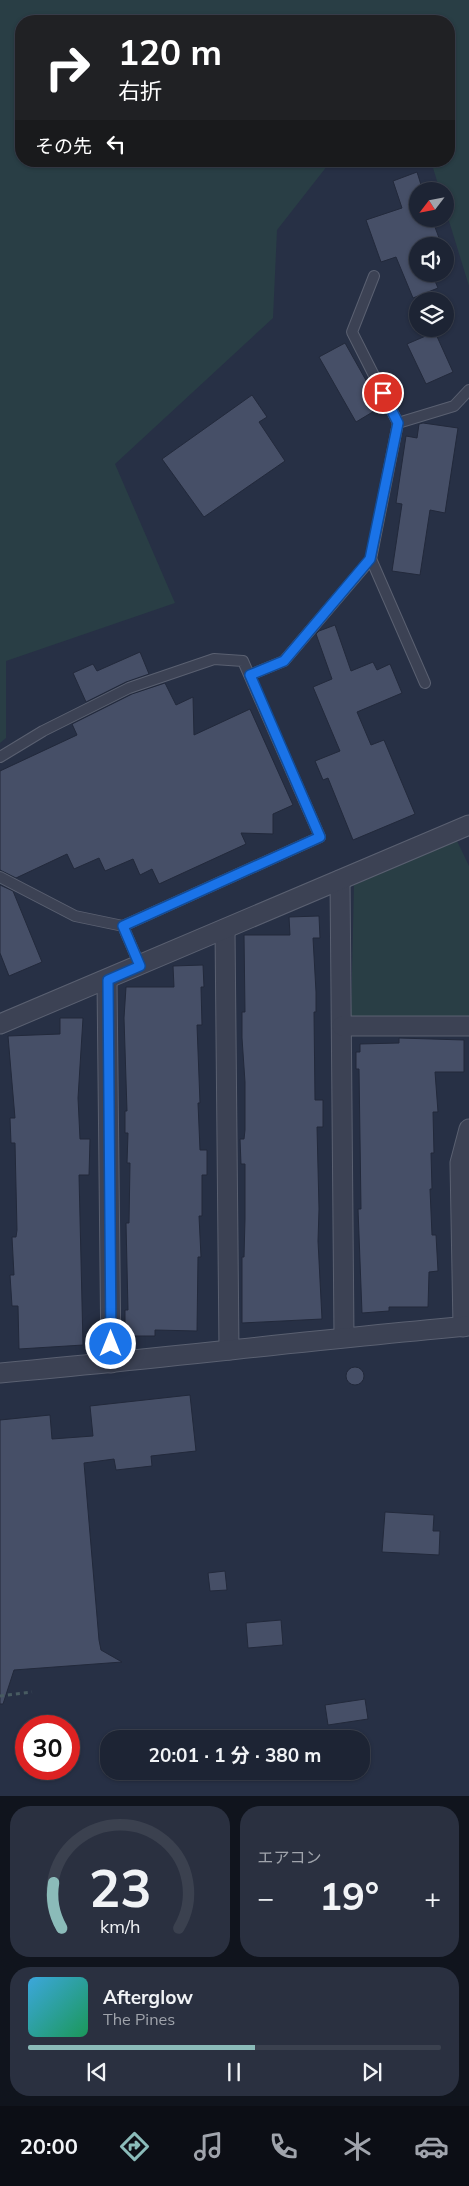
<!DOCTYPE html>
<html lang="ja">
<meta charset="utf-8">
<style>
body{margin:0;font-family:Mulish,"Noto Sans JP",sans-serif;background:#2a3040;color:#f1f3f6;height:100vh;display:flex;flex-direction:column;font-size:19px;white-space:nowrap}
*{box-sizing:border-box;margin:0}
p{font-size:16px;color:#a0a4ac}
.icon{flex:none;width:28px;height:28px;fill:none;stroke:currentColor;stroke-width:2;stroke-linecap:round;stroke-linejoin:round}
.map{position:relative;height:1796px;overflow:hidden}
.details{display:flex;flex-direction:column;gap:10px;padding:10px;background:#10141d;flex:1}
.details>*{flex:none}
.banner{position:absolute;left:15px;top:15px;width:440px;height:152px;border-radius:20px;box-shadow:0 1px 4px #0004,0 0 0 1px #3b414f;background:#202124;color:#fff;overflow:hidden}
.needle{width:32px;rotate:238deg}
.buttons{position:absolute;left:409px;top:182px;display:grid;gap:10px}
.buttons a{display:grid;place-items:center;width:45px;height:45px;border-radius:50%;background:#1d2434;box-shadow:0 1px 4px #0004,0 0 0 1px #3b414f;font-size:25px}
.speed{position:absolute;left:15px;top:1715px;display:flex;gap:10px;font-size:25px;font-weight:700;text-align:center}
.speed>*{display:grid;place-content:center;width:65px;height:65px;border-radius:50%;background:#1d2434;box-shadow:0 1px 4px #0004,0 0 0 1px #3b414f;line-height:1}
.speed .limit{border:8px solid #d22;background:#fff;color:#111}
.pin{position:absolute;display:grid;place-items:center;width:42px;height:42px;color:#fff;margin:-21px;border:2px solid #fff;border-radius:50%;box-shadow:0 1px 5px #0007}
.me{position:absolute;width:55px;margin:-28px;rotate:0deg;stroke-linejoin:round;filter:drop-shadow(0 0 4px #0008)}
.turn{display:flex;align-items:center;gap:18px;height:105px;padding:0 20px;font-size:22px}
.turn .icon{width:65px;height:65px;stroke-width:2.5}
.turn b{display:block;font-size:35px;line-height:42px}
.then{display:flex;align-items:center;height:48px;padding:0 20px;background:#0003;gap:10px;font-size:19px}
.big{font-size:38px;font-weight:700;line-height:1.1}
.details .widget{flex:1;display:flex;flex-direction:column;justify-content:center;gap:8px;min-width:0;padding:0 18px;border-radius:20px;background:#2a3040}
.details .dial{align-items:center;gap:0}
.dial svg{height:130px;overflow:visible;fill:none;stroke:#3b414f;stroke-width:7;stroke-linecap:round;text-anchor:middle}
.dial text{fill:#f1f3f6;stroke:none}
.song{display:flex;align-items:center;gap:15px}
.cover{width:60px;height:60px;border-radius:8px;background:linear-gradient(135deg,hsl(200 70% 55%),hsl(150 70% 35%))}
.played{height:5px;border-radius:2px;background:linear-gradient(90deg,#8bbbb9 55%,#3b414f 55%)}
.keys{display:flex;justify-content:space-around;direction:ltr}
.heat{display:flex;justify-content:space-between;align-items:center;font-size:28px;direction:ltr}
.details .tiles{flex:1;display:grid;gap:10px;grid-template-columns:1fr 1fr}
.widget:last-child{grid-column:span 2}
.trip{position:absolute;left:100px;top:1730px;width:270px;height:50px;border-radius:20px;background:#1d2434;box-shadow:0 1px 4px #0004,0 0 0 1px #3b414f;font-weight:700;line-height:50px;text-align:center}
.tabs{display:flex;height:80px;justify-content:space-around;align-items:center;background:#0c0e15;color:#a0a4ac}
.tabs .icon{width:35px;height:35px}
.tabs .current{color:#8bbbb9}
.tabs b{font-size:22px;color:#f1f3f6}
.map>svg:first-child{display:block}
.green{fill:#293e45}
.building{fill:#464f67;stroke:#22293b}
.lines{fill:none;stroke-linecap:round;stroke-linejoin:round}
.lane-casing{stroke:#5a6071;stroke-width:12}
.street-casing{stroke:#5a6071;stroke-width:21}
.path{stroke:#485b61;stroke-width:3;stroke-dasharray:4 4;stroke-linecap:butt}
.lane{stroke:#3c4254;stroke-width:10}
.street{stroke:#3c4254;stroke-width:19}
.route-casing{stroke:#114b97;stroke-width:12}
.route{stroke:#1a73e8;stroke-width:9}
</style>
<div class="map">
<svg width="469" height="1796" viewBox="0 0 469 1796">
<rect width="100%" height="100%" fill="#273045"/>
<g class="green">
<path d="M0,0H469V286L445,208V191H440L431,161H449V21H21V161H331L277,230L273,318L115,464L175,603L6,661V738L0,743Z"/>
<path d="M457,841L469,866V1016H351L354,885Z"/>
</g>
<g class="building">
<path d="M417,172L423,191H418V219H432L442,246H418V274H432L438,288L413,298L396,257L381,262L366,220L402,208L393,181Z"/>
<path d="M435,332L453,372L426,384L407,344Z"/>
<path d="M345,343L381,407L356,422L319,357Z"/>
<path d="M252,395L267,417L259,422L285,461L204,517L162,459Z"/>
<path d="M423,423L458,428L445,513L430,510L420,575L392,571L402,504L396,503L406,436L417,438L419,424Z"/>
<path d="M335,625L351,671L373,662L377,670L390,664L402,693L357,712L371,745L384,740L415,814L353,840L328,778L323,780L315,761L340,751L313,687L332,679L316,634L319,631Z"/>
<path d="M140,652L149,674L126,682L86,702L73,673L93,664L97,671Z"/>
<path d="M165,683L176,705L193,697L194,735L250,709L293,805L273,814V834L241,833L246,844L159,884L152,869L140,875L133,859L105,871L99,858L74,869L67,854L16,878L0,870V771L77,735L72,724L132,694Z"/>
<path d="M0,885L13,891L42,962L9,976L0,953Z"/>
<path d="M319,916L320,938H313L316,992V1012H314L315,1100H323V1127H317L319,1209L318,1241L322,1319L242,1323V1257H244L245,1219V1164H241L240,1139H244L245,1130V1082L242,1038V1012H245L244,935H290L289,917Z"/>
<path d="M203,965L204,987H201L202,1025H197L200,1103H198L200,1150H207V1175H202V1216H199L201,1257H198L197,1331L155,1330V1336H125V1310H128L126,1223H129L130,1163H127L128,1133H125V1111H127L124,1018L126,987H174L173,966Z"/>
<path d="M60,1018H83L78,1098L80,1139H90L89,1175H79L83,1345L19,1349L18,1306H12L10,1275H14L12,1237H16L17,1230L15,1143H11L10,1118H15L8,1036L60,1034Z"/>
<path d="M399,1038L464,1040V1072H435L438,1112H433L434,1153H431L432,1189H430L432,1235H436L438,1271L429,1272L428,1307H389V1311L362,1313L358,1209H361L359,1069H356V1052H360V1044L399,1043Z"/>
<circle cx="355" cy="1376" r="9"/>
<path d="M190,1395L196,1451L151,1456L152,1466L116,1470L114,1459L84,1463L99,1640L101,1650L122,1662L14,1670L3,1704H0V1420L50,1415L52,1439L93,1436L90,1406Z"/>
<path d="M385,1512L434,1515L433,1531H440L439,1555L382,1552Z"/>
<path d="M225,1571L227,1590L210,1591L208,1573Z"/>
<path d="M281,1620L283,1645L248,1648L246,1623Z"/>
<path d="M365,1699L368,1719L328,1725L325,1705Z"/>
</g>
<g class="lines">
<defs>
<g id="lane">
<path d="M374,276L352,332L398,423"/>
<path d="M371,559L425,683"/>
<path d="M250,675L284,661L371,559L398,423L454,406L469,390"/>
<path d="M0,757L43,731L129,688L214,659L243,661L320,837L123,926"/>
<path d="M0,877L75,916L123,926L140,966"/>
</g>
<g id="street">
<path d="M340,880L344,1337"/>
<path d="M225,929L229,1350"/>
<path d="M107,980L111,1363"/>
<path d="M0,1024L469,825"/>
<path d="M342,1026H469"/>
<path d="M463,1327L460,1163L469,1129"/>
<path d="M0,1373C157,1359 312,1340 469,1326"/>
</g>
</defs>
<use href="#lane" class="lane-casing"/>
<use href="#street" class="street-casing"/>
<path class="path" d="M0,1696L32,1692"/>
<use href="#lane" class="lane"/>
<use href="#street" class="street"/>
</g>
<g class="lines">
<defs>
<path id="route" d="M111,1344L108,980L140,966L123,926L320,837L250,675L284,661L370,559L398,423L383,393"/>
</defs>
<use href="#route" class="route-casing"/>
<use href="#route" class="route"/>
</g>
</svg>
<div class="buttons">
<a><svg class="needle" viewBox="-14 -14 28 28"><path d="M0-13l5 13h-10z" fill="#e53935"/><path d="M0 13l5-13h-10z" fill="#a0a4ac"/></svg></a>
<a><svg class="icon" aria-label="sound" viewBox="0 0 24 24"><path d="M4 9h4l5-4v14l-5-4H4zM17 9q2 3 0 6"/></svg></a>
<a><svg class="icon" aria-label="layers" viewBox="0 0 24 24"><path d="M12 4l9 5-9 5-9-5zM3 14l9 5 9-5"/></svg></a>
</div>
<div class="speed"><div class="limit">30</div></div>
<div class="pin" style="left:383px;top:393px;background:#d93025"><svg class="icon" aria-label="arrive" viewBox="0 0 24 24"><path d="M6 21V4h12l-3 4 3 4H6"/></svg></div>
<svg class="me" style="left:111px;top:1344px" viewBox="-20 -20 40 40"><circle r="17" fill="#1a73e8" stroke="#fff" stroke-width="3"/><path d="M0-11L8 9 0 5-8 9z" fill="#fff"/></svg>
<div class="trip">20:01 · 1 分 · 380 m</div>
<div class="banner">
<div class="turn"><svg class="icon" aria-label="right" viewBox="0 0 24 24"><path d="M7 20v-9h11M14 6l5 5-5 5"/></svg><div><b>120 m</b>右折</div></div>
<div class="then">その先<svg class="icon" aria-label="left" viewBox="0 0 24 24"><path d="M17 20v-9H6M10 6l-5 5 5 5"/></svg></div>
</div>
</div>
<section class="details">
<div class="tiles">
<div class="widget dial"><svg viewBox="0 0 100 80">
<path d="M14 69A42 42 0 1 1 86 69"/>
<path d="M14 69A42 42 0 0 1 9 41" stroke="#8bbbb9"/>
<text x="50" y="56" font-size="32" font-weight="700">23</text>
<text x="50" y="72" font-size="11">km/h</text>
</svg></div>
<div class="widget"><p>エアコン</p>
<div class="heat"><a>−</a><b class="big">19°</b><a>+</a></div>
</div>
<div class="widget">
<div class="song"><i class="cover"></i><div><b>Afterglow</b><p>The Pines</p></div></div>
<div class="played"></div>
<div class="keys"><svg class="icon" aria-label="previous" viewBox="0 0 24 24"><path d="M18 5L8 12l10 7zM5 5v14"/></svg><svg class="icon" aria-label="pause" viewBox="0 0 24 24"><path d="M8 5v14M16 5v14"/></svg><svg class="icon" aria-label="next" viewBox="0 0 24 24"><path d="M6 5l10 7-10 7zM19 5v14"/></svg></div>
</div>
</div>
</section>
<nav class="tabs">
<b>20:00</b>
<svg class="icon current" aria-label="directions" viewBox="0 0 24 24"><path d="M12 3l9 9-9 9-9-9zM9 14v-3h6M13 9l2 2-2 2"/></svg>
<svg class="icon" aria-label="music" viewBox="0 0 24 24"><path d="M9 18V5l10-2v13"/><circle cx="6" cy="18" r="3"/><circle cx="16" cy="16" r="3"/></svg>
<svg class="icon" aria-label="phone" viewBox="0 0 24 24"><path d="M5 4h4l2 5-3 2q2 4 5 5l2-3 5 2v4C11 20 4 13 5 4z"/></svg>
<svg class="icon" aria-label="climate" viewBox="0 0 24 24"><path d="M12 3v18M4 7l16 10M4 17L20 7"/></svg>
<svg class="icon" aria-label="car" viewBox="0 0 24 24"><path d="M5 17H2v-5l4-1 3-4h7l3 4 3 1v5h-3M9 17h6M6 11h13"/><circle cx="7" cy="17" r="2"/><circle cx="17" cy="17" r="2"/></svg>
</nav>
